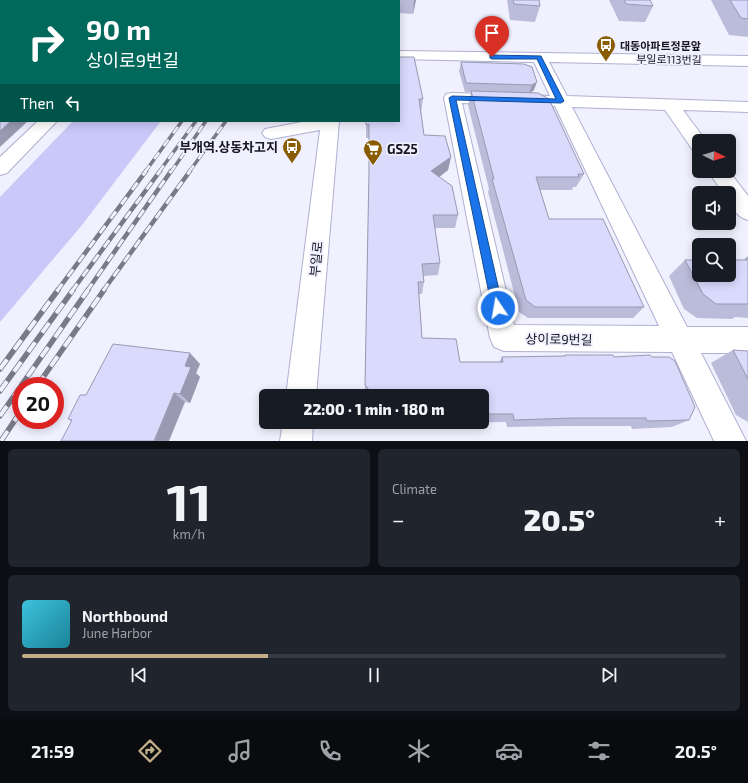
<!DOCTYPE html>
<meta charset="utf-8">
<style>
body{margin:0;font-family:"Exo 2","Noto Sans KR",sans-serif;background:#20242c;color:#f1f3f6;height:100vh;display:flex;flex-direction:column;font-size:15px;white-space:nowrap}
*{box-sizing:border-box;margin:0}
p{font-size:13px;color:#9ea1a6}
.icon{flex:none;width:22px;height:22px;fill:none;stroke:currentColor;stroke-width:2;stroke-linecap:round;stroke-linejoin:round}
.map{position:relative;height:441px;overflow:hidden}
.sheet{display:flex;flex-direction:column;gap:8px;padding:8px;background:#0d0f14;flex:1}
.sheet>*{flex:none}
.banner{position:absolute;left:0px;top:0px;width:400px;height:122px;box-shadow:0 2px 10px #0003;background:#00695c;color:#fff;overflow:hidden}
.needle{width:26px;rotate:95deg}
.tools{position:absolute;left:692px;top:134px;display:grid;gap:8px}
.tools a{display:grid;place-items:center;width:44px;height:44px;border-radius:6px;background:#171b24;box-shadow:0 2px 10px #0003;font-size:20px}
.speed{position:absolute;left:12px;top:377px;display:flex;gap:8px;font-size:20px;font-weight:700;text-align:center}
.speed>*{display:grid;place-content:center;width:52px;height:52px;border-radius:50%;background:#171b24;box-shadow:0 2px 10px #0003;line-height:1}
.speed .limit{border:6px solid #d22;background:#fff;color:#111}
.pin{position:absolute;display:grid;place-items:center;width:34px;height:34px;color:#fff;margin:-41px -17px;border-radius:50% 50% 50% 0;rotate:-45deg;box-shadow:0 0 4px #0007}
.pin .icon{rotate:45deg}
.me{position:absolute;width:44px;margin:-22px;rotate:348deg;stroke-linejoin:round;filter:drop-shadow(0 0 3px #0008)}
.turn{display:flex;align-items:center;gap:14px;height:84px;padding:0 20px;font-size:18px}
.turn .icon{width:52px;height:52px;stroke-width:2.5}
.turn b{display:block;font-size:28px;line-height:34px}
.then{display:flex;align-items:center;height:38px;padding:0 20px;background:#0003;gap:8px;font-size:15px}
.big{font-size:30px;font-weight:800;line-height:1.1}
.sheet .tile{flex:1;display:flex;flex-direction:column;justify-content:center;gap:6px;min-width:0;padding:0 14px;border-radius:6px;background:#20242c}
.sheet .dial{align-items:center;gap:0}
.dial b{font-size:52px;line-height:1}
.song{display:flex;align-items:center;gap:12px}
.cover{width:48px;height:48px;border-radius:6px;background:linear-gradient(135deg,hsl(190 70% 55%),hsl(190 70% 35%))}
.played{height:4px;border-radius:2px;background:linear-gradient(90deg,#c3af87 35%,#363941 35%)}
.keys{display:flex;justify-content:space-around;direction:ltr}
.heat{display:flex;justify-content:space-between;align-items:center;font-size:22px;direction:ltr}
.sheet .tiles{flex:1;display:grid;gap:8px;grid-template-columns:1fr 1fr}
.tile:last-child{grid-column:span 2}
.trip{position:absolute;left:259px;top:389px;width:230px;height:40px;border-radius:6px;background:#171b24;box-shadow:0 2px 10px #0003;font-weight:800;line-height:40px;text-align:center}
.tab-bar{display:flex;height:64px;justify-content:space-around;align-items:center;background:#090b0e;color:#9ea1a6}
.tab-bar .icon{width:28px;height:28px}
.tab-bar .selected{color:#c3af87}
.tab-bar b{font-size:18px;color:#f1f3f6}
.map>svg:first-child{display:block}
.green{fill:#c9c8f8}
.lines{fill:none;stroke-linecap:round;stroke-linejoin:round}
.minor-casing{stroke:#b0b0d2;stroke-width:2}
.minor{fill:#fff;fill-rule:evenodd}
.rail-far2-casing{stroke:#7a7987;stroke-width:3.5}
.rail-far1-casing{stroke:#7a7987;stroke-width:4.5}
.rail-casing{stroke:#7a7987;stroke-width:5.5}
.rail-far2{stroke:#f0f0ff;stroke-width:2.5;stroke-dasharray:8;stroke-linecap:butt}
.rail-far1{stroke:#f0f0ff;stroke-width:3;stroke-dasharray:9;stroke-linecap:butt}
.rail{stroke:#f0f0ff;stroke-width:4;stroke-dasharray:12;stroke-linecap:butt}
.wall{fill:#bbbbda}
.shaded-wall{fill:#9999b1}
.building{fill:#dadafd;stroke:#9999b1}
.route{fill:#1a73e8;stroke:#114b97}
.labels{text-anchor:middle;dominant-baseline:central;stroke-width:3.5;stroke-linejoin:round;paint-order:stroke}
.far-poi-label{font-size:11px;font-weight:bold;fill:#161521;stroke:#f0f0ff;text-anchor:start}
.far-street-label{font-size:11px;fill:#161521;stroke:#f0f0ff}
.poi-label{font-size:13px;font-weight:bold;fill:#161521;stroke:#f0f0ff;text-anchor:end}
.street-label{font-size:13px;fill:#161521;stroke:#f0f0ff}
</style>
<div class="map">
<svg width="748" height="441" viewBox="0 0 748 441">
<rect width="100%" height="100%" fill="#f0f0ff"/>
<path class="green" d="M73,121H161L82,225L0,322V197Z"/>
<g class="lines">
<defs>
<g id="minor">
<path d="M232,0H245L232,1Z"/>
<rect x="352" y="0" width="12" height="1"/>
<rect x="0" y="30" width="1" height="8"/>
<path d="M399,51L748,56V66L549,62L567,96L748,102V112L683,110L706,141H699V151L692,149L665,110L572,107L687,327H748V353H701L746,441H714L672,352L504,351L494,347L490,338L444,98L446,94L452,93L550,96L534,62L399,59ZM462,103L555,106L659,326L514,325Z"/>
<rect x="0" y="64" width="1" height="10"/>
<rect x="0" y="98" width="1" height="10"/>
<path d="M38,121H57L7,173L0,175V157Z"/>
<path d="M307,121H339L316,396H286L320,130L271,139L265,137L262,133L265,129Z"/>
<path d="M708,171H729L748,196V220C736,217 729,205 729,193H723Z"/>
<path d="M283,422H313L312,441H280Z"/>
</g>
</defs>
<use href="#minor" class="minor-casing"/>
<use href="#minor" class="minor"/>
<defs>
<g id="rail-far2">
<path d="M145,172L182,121"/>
<path d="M159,172L196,121"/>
<path d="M171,172L206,121"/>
<path d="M189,172L226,121"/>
</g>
<g id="rail-far1">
<path d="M57,291L146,171"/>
<path d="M72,291L160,171"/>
<path d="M87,291L171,171"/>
<path d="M103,291L190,171"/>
</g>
<g id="rail">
<path d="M0,369L58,290"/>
<path d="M37,386L104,290"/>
<path d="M0,391L73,290"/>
<path d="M0,416L88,290"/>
<path d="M1,441L21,411"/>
</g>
</defs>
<use href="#rail-far2" class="rail-far2-casing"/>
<use href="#rail-far1" class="rail-far1-casing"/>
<use href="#rail" class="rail-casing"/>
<use href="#rail-far2" class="rail-far2"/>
<use href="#rail-far1" class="rail-far1"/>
<use href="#rail" class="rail"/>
</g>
<g class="wall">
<path d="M389,0H416L413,14L399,13V1H389Z"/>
<path d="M507,0H539L540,6L535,22L510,20Z"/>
<path d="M609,0H650L653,6L645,22L619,21Z"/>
<path d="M711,0H748V37L729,35Z"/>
<path d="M399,57L423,99L421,112L424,135L451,157L448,170L439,177L458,215L455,228H435L440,263L438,275L423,276L424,282L422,294H419L422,338L460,362H499L502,357L563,356L565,355L614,357L689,420L672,427L632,429L631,426H562L507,427L506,422L390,423L389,422H482V396H367L365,394V385L369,170V138H366V121Z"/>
<path d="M461,62L524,64L534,90L530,93L584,174L576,187H573L572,190H540L549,219L644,307L633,318H528L519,312L488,192L489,189L468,105L471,92H465L459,71Z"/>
<path d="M748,257V318L735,317L732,319L697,318L684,309L669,276L685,260H743L746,258Z"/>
<path d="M733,350L748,351V422L736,415L711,363Z"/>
<path d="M200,364L196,373L200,377L190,403L185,402L71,421L68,419L86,395Z"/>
</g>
<g class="shaded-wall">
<path d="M414,0H416L413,14Z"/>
<path d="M537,82L534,90L529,94L532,85Z"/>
<path d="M11,121H28L0,147V131Z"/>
<path d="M451,157L448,170L429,185L431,171Z"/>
<path d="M190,353L200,364L196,373L200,377L190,403L180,394L185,366Z"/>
<path d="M174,393L185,402L169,441H154Z"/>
</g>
<g class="building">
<path d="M513,0H539L540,6L514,4Z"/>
<path d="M624,0H650L653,6L626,4Z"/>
<path d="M730,0H748V19L741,18Z"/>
<path d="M399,57H414L423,99H419L424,135L445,136L451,157L431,171L452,186L458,215H433L440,263L422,264L424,282H418L422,338L456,339L460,362H503L502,357L565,356V355H613L614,357L650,355L652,357H669L675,361L695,407L689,420L647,421L646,418H572L514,420L513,414H482V396H374L365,385L369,170V124L366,125V121H399Z"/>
<path d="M461,62L524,64L532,67L537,82L532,85L466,83Z"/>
<path d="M471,91L538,93L549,99L584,174H578L579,177H536L549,219H603L644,307H535L526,300L492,179H494Z"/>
<path d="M1,103V121H11L0,131V104Z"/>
<path d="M748,257V304H716L703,294L685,260H699V275H729V260H747L746,258Z"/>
<path d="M113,344L190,353L185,366L191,367L180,394L174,393L154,441H61L72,420L68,419L80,395H86Z"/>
<path d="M733,350L748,351V379Z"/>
</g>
<path class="route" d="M490,55L541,56L564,101L561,103L456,100L503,308L501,311L498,313L494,311L492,308L449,98L452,96L556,99L537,59H492L490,58Z"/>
<defs>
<symbol id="bus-pin" viewBox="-11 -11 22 30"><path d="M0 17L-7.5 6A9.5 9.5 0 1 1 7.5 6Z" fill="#8a5c00" stroke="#f0f0ff"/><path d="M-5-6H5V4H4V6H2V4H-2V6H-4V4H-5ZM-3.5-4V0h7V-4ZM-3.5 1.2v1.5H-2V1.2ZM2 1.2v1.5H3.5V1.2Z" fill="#fff"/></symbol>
<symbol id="supermarket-pin" viewBox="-11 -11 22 30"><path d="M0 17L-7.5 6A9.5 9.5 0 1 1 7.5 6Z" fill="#8a5c00" stroke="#f0f0ff"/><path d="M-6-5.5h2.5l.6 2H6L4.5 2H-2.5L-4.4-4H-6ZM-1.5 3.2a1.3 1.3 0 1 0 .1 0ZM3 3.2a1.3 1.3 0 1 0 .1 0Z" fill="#fff"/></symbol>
</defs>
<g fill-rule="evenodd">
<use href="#bus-pin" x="595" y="34" width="22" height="30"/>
<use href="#bus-pin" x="281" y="136" width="22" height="30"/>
<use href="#supermarket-pin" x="362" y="138" width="22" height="30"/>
</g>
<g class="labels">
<g class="far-poi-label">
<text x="620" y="45">대동아파트정문앞</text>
</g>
<g class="far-street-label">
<text transform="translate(669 59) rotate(1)">부일로113번길</text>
</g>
<g class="poi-label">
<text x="278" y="147">부개역.상동차고지</text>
<text x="387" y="149" text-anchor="start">GS25</text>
</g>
<g class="street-label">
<text transform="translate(316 259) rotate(-84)">부일로</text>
<text transform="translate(559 339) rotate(1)">상이로9번길</text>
</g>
</g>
</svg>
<div class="tools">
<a><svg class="needle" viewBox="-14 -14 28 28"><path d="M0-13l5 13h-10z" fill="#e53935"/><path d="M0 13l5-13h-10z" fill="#9ea1a6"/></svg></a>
<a><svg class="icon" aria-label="sound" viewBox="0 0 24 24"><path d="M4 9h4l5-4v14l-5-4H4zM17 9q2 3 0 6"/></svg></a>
<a><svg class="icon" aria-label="search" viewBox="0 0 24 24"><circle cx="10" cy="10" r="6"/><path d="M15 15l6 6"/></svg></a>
</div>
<div class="speed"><div class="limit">20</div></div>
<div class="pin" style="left:492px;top:57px;background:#d93025"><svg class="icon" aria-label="arrive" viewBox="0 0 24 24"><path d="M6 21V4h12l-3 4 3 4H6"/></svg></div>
<svg class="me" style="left:498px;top:308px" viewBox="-20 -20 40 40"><circle r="17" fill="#1a73e8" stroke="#fff" stroke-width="3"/><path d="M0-11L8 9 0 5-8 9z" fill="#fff"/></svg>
<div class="trip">22:00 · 1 min · 180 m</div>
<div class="banner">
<div class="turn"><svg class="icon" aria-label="right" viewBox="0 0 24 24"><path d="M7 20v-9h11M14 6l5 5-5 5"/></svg><div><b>90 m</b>상이로9번길</div></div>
<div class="then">Then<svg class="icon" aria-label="left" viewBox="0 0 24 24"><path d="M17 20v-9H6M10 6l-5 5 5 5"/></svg></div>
</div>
</div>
<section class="sheet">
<div class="tiles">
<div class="tile dial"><b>11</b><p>km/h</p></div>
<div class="tile"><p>Climate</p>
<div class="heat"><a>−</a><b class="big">20.5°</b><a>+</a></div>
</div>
<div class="tile">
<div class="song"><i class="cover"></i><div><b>Northbound</b><p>June Harbor</p></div></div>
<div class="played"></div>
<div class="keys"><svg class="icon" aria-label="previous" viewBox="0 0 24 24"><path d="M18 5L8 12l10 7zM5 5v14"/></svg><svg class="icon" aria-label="pause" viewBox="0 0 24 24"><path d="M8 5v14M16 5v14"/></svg><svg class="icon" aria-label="next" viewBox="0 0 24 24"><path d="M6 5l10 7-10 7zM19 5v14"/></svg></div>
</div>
</div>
</section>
<nav class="tab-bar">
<b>21:59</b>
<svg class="icon selected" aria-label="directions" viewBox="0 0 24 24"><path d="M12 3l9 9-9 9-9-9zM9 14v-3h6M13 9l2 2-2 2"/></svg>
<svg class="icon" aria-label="music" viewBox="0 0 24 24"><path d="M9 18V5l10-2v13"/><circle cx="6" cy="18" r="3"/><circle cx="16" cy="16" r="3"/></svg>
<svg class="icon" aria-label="phone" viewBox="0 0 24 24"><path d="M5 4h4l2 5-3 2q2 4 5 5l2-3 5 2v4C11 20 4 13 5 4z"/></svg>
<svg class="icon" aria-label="climate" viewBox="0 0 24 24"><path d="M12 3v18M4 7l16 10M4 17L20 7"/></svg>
<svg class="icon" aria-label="car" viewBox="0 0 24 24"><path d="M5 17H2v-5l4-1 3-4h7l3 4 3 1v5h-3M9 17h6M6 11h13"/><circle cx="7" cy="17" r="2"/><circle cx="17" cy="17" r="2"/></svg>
<svg class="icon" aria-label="filters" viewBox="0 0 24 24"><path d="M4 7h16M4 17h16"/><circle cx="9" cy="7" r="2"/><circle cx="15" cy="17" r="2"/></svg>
<b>20.5°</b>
</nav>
